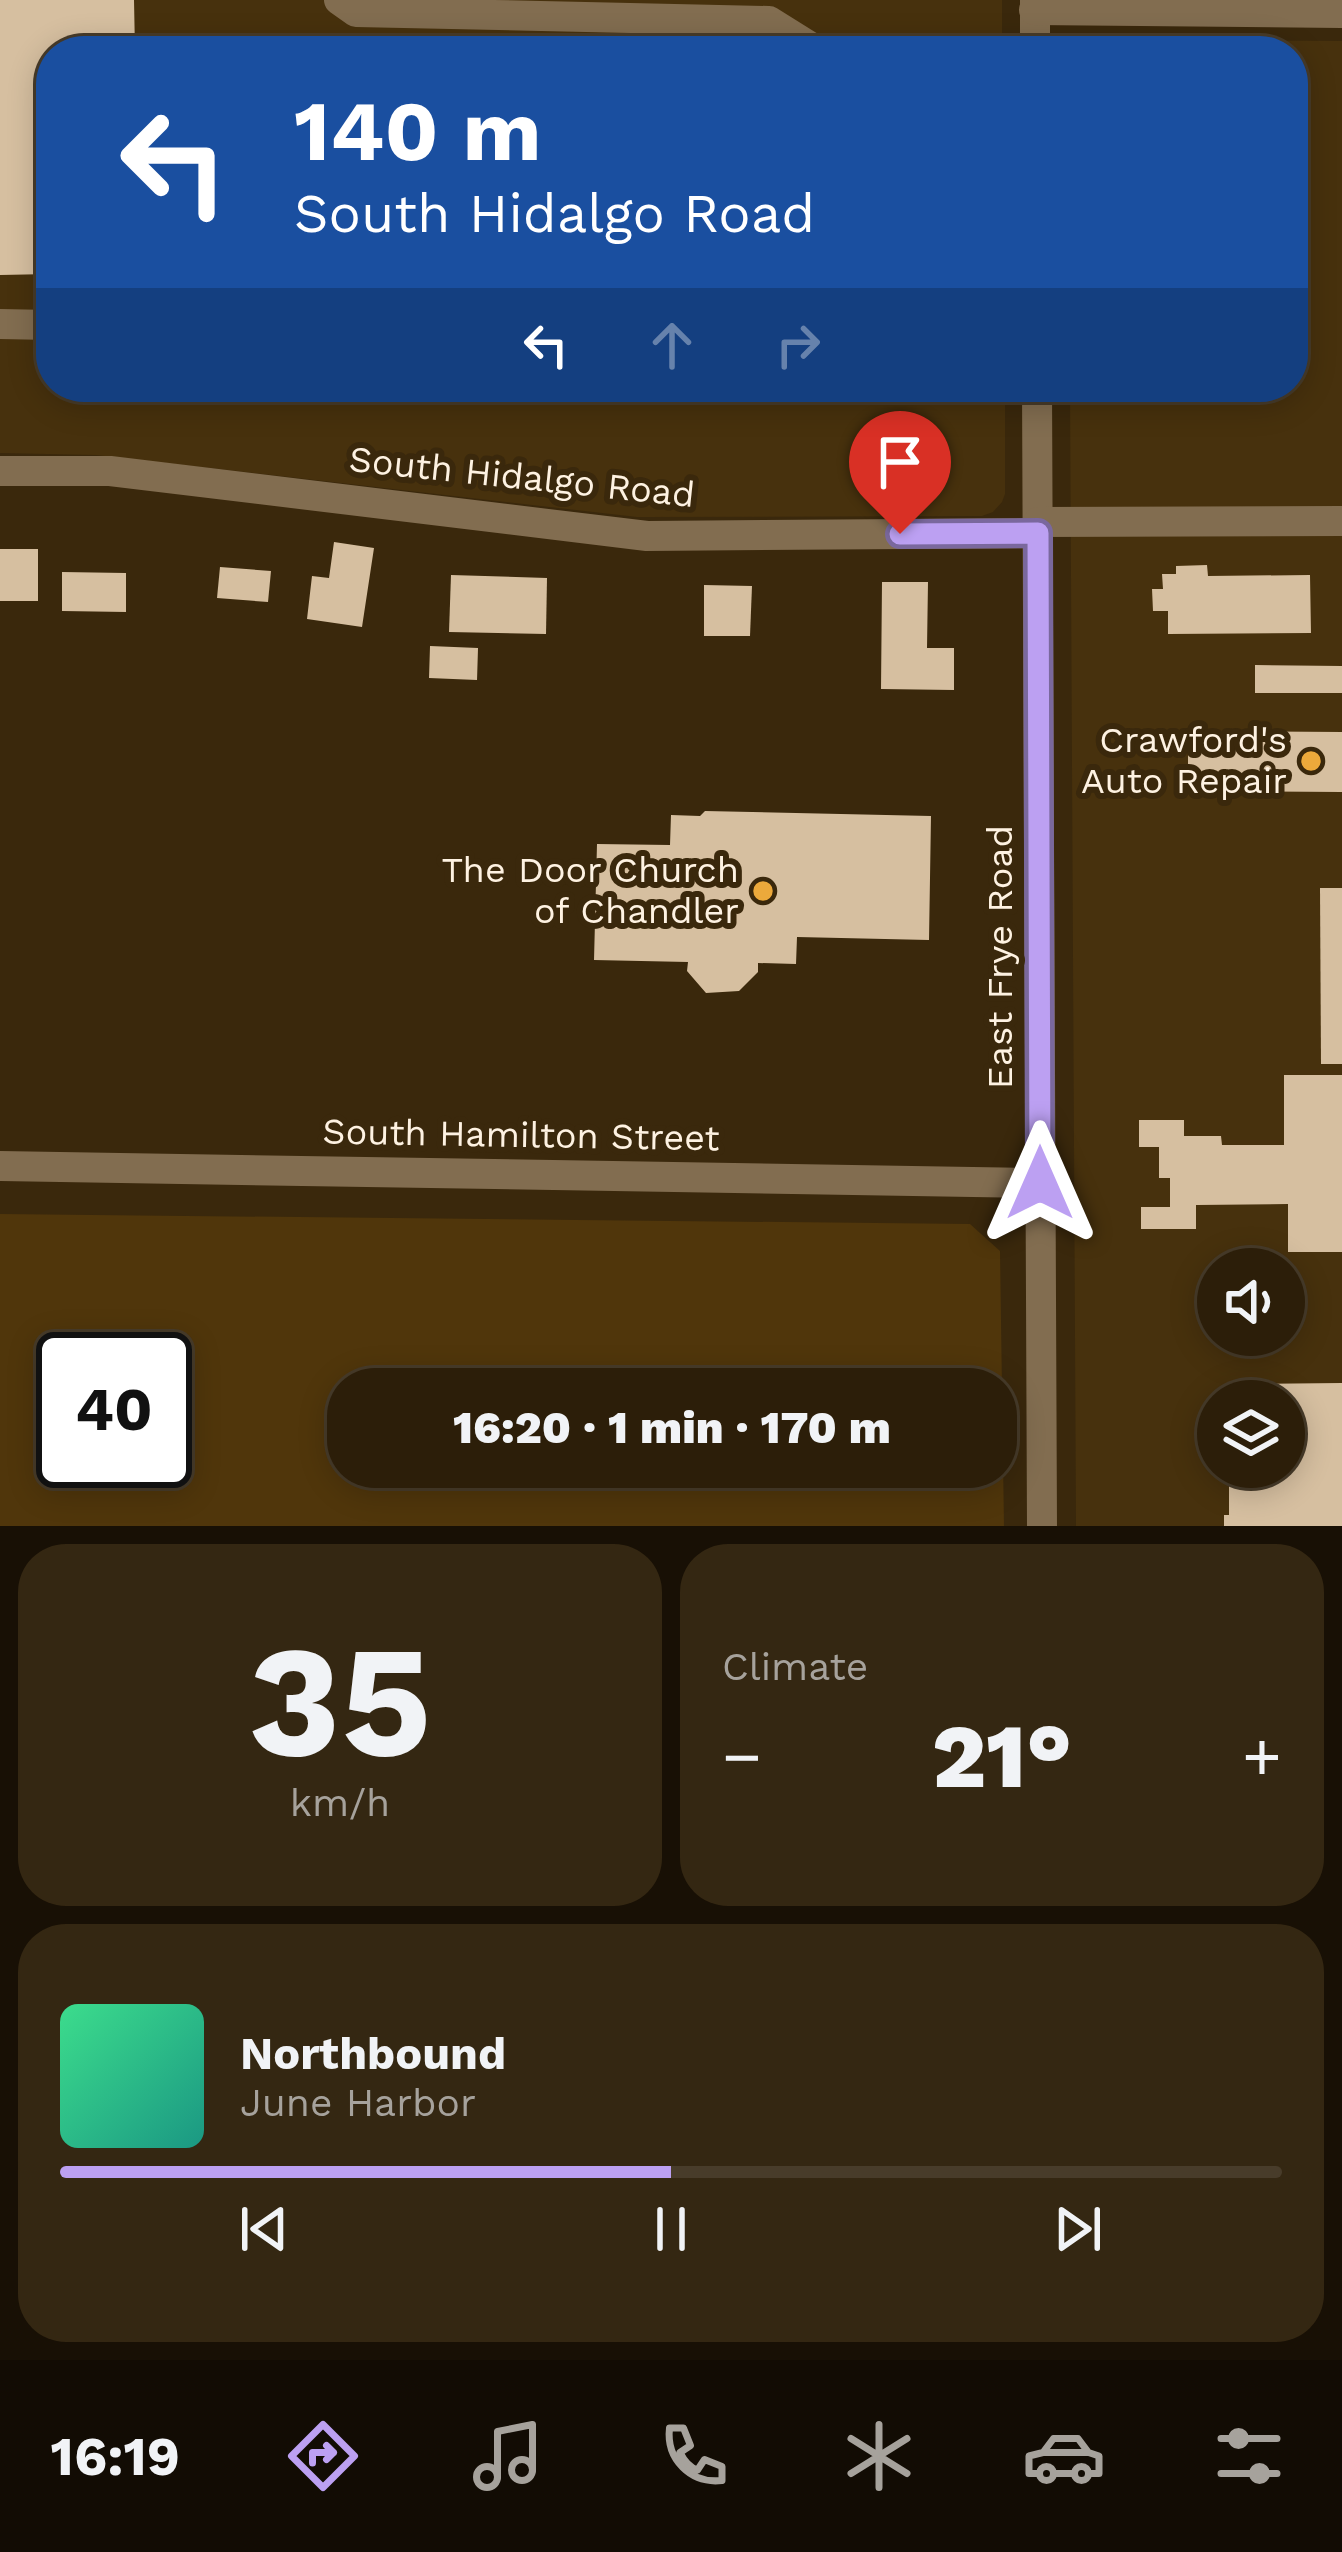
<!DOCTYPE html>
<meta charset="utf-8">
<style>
body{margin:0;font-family:"Work Sans",sans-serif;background:#342712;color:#f1f3f6;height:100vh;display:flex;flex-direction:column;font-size:45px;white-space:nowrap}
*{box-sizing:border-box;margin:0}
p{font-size:39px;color:#a6a29c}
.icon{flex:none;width:66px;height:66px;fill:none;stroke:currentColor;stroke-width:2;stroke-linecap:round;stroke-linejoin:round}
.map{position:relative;height:1526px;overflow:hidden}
.panel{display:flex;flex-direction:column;gap:18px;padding:18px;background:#181005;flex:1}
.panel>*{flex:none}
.guide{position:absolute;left:36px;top:36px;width:1272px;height:366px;border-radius:48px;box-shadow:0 6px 30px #0003,0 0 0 3px #483c2a;background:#1a4fa0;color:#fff;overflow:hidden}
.tools{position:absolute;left:1197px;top:1248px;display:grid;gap:24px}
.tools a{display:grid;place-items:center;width:108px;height:108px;border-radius:50%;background:#2c1e09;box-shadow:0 6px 30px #0003,0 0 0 3px #483c2a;font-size:60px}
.speed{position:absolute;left:36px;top:1332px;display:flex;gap:24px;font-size:60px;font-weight:700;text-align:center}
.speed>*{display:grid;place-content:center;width:156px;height:156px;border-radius:50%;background:#2c1e09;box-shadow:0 6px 30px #0003,0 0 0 3px #483c2a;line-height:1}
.speed .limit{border:6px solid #111;border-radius:18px;background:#fff;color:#111}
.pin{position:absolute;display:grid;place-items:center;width:102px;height:102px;color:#fff;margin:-123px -51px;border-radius:50% 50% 50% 0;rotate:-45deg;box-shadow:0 0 12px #0007}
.pin .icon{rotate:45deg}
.me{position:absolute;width:132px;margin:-66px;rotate:0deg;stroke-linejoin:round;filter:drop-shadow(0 0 9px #0008)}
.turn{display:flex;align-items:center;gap:42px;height:252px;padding:0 60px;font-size:54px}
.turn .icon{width:156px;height:156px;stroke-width:2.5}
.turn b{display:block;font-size:84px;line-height:102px}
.lanes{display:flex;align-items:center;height:114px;padding:0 60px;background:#0003;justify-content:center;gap:60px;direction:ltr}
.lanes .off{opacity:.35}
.big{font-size:90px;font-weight:800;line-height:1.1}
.panel .card{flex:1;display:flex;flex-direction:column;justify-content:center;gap:18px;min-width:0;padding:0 42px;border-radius:48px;background:#342712}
.panel .dial{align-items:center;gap:0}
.dial b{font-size:156px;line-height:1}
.song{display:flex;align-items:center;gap:36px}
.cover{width:144px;height:144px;border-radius:18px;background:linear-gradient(135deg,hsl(150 70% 55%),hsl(170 70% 35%))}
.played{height:12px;border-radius:6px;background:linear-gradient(90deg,#bca0f2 50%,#483c2a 50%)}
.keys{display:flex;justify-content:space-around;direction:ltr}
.heat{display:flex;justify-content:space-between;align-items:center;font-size:66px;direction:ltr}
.panel .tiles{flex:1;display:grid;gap:18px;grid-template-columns:1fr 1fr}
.card:last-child{grid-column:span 2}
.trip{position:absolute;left:327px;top:1368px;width:690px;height:120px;border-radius:48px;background:#2c1e09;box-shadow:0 6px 30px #0003,0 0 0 3px #483c2a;font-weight:800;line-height:120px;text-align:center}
.tab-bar{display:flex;height:192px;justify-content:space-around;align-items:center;background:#120c04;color:#a6a29c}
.tab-bar .icon{width:84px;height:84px}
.tab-bar .on{color:#bca0f2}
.tab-bar b{font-size:54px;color:#f1f3f6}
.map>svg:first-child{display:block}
.built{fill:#47310d;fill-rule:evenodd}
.green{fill:#50360b;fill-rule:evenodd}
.building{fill:#d6bfa0}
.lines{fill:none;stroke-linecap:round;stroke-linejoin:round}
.minor{stroke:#826d50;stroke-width:30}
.route-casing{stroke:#7a689d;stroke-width:30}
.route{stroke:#bca0f2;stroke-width:21}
.poi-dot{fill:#eca93b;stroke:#3a280c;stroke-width:4.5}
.labels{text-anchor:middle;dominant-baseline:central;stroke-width:12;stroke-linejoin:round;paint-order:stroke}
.street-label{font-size:36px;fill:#fef2e2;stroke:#3a280c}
.poi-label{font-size:36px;fill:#fef2e2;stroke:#3a280c;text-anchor:end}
</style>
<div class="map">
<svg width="1342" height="1526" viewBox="0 0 1342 1526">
<rect width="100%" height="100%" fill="#3a280c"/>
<g class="built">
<path d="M0,0H1002V51H51V387H1005V494L1002,502L993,512L982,516L637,517L96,455L0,453Z"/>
<path d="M1091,39L1342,41V1526H1076L1070,387H1293V51H1071L1073,46ZM1218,1269H1284V1335H1218ZM1218,1401H1284V1467H1218Z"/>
</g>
<path class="green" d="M0,1214L970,1224L1000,1251L1004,1526H0ZM165,1359V1461H63V1359ZM348,1389H996V1467H348Z"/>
<g class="building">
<path d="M0,0H134L135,51H51V274L0,275Z"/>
<path d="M334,542L374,548L362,627L307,619L312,576L329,578Z"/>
<rect x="0" y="549" width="38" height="52"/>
<path d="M1207,565L1208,576L1310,575L1311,633L1168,634V611H1153L1152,589H1163L1162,574H1176V566Z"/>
<path d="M220,567L271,571L268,602L217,598Z"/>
<path d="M62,572L126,573V612L62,611Z"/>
<path d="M451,575L547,578L546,634L449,632Z"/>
<path d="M882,582H928L927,648H954V690L881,689Z"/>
<path d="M704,585L752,586L750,636H704Z"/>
<path d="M430,646L478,648L477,680L429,678Z"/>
<path d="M1255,665L1342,666V693H1255Z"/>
<path d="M1188,731L1342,732V792L1188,791Z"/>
<path d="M705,811L931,816L929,940L797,937L796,964L758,963V972L739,991L706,993L687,971L688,962L594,960L597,844L670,845L671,815L700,816Z"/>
<path d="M1320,888H1342V1064H1321Z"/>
<path d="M1284,1075H1342V1252H1288V1204L1196,1205V1229H1141V1207H1170V1178H1159V1147H1139V1120H1184V1136H1221L1222,1145H1284Z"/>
<path d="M1342,1383V1526H1224V1515H1229V1467H1284V1401H1228V1384Z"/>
</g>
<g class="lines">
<g class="minor">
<path d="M339,0L356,12L769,21L817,51"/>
<path d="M1035,0V51"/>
<path d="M1034,10L1342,13"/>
<path d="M0,324L51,325"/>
<path d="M1037,387L1042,1526"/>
<path d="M0,471H110L647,536L1038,533"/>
<path d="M1038,522L1342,521"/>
<path d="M0,1166L1040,1183"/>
</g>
</g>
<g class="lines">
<defs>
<path id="route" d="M900,534L1038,533L1040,1183"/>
</defs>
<use href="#route" class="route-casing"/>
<use href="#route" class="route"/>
</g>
<g class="poi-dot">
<circle cx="1311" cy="761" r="12"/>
<circle cx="763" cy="891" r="12"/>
</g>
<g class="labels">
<g class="street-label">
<text transform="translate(522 477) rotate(6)">South Hidalgo Road</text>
<text transform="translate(1000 957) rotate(-90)">East Frye Road</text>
<text transform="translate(521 1135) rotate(1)">South Hamilton Street</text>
</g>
<g class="poi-label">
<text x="1287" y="740">Crawford's<tspan x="1287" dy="41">Auto Repair</tspan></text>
<text x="739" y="870">The Door Church<tspan x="739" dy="41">of Chandler</tspan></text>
</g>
</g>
</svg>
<div class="tools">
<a><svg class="icon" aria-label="sound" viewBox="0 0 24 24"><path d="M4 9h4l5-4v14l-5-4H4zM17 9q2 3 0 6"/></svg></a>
<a><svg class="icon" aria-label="layers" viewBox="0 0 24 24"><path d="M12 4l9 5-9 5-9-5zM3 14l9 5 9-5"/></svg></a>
</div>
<div class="speed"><div class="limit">40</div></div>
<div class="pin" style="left:900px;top:534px;background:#d93025"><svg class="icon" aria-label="arrive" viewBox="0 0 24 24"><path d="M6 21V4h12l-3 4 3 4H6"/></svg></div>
<svg class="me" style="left:1040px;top:1183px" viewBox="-20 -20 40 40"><path d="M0-17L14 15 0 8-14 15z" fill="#bca0f2" stroke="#fff" stroke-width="4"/></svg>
<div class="trip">16:20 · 1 min · 170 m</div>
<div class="guide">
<div class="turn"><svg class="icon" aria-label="left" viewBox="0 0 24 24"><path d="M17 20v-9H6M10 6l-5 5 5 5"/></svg><div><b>140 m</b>South Hidalgo Road</div></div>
<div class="lanes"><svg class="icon" aria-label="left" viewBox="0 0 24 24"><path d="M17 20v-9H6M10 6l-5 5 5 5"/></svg><svg class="icon off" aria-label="ahead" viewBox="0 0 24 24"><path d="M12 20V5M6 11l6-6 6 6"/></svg><svg class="icon off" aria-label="right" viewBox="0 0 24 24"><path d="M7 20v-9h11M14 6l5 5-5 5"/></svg></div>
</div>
</div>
<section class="panel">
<div class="tiles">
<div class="card dial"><b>35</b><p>km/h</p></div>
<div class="card"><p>Climate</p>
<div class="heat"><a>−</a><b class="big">21°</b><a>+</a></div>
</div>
<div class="card">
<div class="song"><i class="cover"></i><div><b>Northbound</b><p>June Harbor</p></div></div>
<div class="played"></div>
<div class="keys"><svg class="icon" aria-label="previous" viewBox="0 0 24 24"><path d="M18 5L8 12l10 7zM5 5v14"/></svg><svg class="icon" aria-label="pause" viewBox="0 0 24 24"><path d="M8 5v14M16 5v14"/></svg><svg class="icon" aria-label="next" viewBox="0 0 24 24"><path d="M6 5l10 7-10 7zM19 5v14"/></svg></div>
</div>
</div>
</section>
<nav class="tab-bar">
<b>16:19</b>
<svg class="icon on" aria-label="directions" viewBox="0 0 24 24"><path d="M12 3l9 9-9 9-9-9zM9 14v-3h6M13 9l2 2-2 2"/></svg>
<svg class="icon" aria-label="music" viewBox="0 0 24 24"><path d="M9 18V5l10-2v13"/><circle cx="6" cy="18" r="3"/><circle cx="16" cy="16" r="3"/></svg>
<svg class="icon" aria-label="phone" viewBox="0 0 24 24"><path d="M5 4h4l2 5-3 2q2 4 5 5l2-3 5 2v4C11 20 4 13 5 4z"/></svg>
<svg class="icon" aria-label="climate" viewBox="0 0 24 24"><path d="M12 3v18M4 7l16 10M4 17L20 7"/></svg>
<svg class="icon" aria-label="car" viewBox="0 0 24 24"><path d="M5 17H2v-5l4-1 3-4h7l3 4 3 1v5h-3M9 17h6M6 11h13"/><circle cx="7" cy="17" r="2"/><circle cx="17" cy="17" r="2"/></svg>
<svg class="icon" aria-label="filters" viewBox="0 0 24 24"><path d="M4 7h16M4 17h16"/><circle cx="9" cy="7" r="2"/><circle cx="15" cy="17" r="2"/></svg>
</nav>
